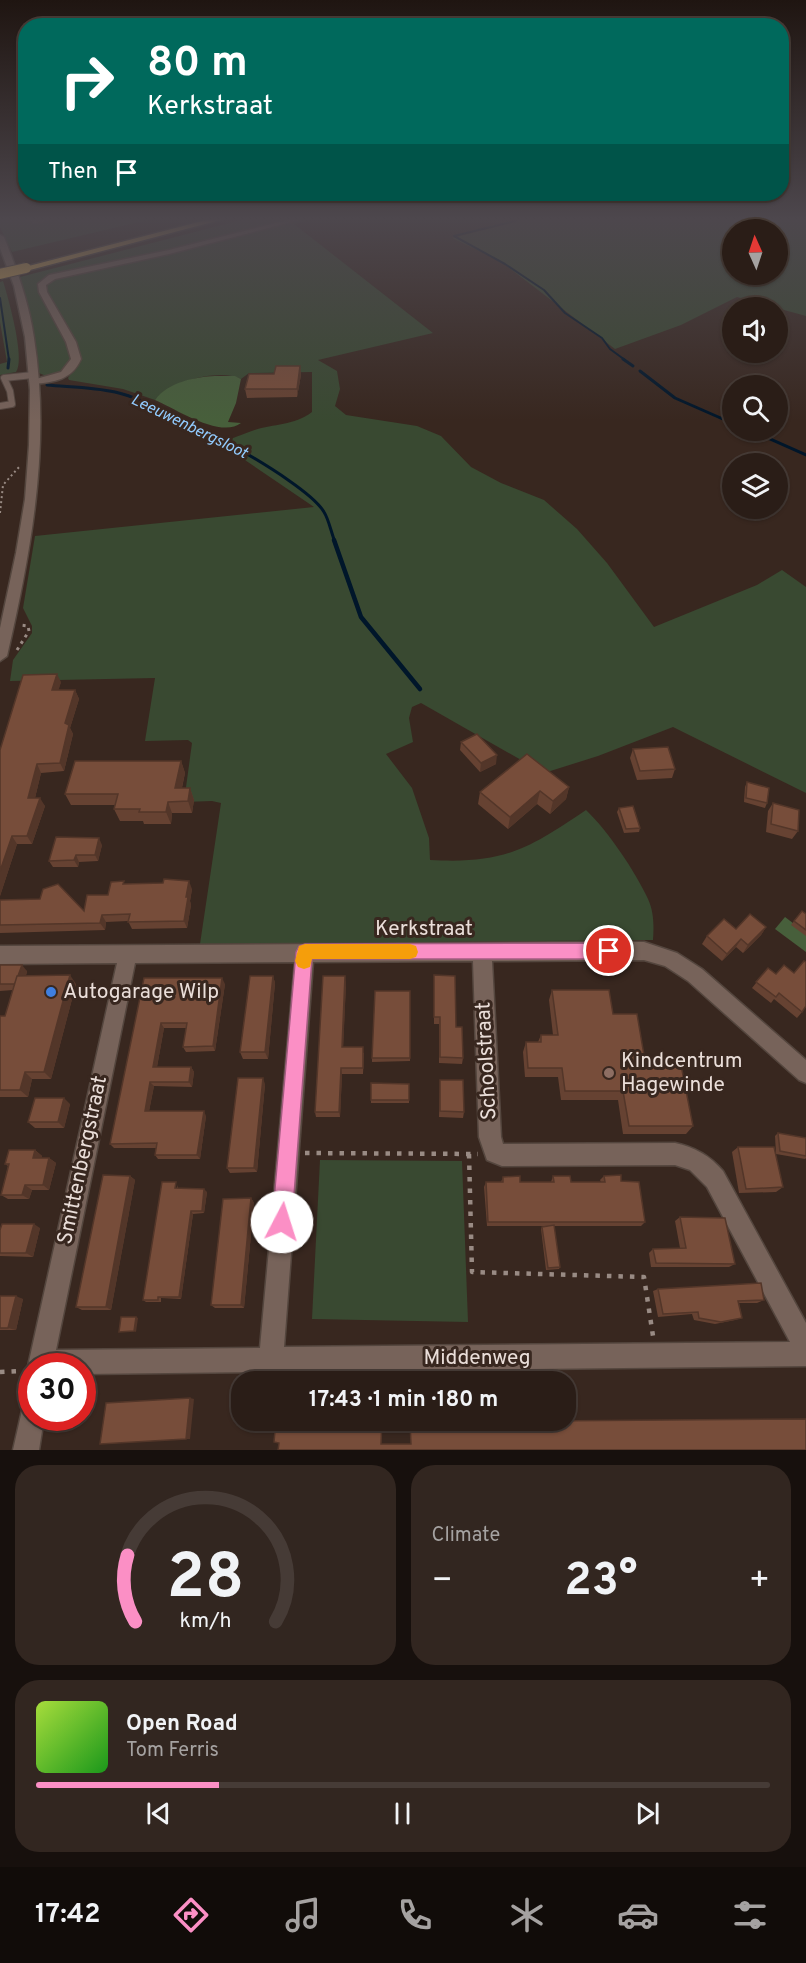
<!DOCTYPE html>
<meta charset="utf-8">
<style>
body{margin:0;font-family:Overpass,sans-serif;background:#322620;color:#f1f3f6;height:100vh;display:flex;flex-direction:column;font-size:22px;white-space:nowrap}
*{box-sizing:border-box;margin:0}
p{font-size:20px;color:#a5a2a1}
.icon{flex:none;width:33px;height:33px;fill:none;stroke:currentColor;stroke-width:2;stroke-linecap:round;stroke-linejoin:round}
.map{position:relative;height:1450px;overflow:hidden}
.details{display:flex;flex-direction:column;gap:15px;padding:15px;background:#17100d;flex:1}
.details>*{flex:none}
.banner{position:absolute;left:18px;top:18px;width:771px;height:183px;border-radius:24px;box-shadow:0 2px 4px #0004,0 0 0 2px #463b36;background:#00695c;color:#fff;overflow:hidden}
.needle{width:39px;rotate:357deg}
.fabs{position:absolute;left:722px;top:219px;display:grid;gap:12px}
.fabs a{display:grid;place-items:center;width:66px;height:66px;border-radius:50%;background:#2a1d17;box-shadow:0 2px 4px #0004,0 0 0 2px #463b36;font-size:30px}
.speed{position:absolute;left:18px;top:1353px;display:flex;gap:12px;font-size:30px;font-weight:700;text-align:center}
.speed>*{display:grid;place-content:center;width:78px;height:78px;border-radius:50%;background:#2a1d17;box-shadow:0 2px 4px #0004,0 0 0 2px #463b36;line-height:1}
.speed .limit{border:9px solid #d22;background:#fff;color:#111}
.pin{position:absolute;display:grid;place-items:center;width:51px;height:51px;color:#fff;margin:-26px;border:3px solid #fff;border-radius:50%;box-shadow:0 2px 6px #0007}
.me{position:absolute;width:66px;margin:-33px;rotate:5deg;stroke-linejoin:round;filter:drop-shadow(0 0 4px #0008)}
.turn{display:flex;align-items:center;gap:21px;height:126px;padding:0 30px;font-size:27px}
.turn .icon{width:78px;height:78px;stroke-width:2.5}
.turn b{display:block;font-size:42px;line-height:51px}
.then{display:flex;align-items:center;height:57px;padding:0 30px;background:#0003;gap:12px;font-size:22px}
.big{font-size:45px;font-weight:700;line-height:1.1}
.details .card{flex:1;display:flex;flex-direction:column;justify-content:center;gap:9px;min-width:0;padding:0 21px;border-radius:24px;background:#322620}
.details .dial{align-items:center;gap:0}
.dial svg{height:156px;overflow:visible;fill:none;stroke:#463b36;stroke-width:7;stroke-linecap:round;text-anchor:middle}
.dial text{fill:#f1f3f6;stroke:none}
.song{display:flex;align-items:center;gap:18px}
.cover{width:72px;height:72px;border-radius:9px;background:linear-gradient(135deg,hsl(80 70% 55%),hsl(120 70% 35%))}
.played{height:6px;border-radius:3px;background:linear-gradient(90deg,#fb8fc5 25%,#463b36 25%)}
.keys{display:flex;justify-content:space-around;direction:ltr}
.heat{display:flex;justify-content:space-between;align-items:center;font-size:33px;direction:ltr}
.details .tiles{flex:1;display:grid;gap:15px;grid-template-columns:1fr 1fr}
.card:last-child{grid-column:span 2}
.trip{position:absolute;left:231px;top:1371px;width:345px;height:60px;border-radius:24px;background:#2a1d17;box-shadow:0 2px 4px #0004,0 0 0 2px #463b36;font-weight:700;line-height:60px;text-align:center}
.menu{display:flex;height:96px;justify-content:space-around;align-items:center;background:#110c09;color:#a5a2a1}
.menu .icon{width:42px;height:42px}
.menu .selected{color:#fb8fc5}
.menu b{font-size:27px;color:#f1f3f6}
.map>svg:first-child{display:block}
.green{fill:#394931;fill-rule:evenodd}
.forest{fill:#475f3b}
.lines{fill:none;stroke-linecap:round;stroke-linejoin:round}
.stream-far2{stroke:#00162a;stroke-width:2}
.stream-far1{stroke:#00162a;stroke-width:3}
.stream{stroke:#00162a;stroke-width:4.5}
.lane-casing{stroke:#54463e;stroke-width:8}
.street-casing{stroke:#54463e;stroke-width:3}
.secondary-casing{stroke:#54463e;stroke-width:3}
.highway-casing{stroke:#54463e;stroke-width:3}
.path-far2{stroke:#998b84;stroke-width:2;stroke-dasharray:2 3;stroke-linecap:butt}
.path-far1{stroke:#998b84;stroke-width:3;stroke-dasharray:3 4.5;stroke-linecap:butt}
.path{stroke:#998b84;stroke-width:4.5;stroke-dasharray:4.5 7;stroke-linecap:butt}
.lane{stroke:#77635a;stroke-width:6}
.street{fill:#77635a;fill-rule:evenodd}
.secondary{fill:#77635a;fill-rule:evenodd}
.highway{fill:#cfa454;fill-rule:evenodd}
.highway-bridge-casing{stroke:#54463e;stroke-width:12;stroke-linecap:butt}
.highway-bridge{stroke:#cfa454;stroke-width:10}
.wall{fill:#664232}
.shaded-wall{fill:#533629}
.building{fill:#774d3a;stroke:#533629;stroke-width:1.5}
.route{fill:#fb8fc5;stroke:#a35d80;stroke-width:1.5}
.slow{fill:#f59e0b}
.shop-dot{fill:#3f7fe0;stroke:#38271f;stroke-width:2}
.education-dot{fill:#8d6e63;stroke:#38271f;stroke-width:2}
.labels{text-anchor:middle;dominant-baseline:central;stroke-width:6;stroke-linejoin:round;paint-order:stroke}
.far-water-label{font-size:16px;font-style:italic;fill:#92cbfe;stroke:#38271f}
.near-street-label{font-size:21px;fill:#eaded9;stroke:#38271f}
.near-poi-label{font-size:21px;fill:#eaded9;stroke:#38271f;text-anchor:start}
</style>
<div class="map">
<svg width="806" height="1450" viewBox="0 0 806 1450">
<rect width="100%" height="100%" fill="#38271f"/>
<g class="green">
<path d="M0,218C10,218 40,222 45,220L30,218H156L12,252L0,227Z"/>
<path d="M249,218H298L170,250L62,273L39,285L40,294L73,357L63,374L46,376L39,373L32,322L20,277Z"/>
<path d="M306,218H317L294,224L433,333L318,360L337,371L340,389L335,406L346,415L417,426L441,436L471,467L501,483L544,500L577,529L607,563L654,627L757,585L782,570L806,587V793L673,727L598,756L544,773L421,703L412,707L409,718L413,742L386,754L412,788L429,838L430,860C503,864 527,850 586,810C608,831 635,871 648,899C654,912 654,926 653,940L200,944L221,803L212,801L184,802L192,743L188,740L145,741L155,678L10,681L13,660L32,633V626L23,608L35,536L314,507L236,454L204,437C228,443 229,439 249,432C271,423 292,427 312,412V372L249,373L241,379C221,368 169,381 155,400L123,389L69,380L68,378L76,366L44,288L51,279Z"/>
<path d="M519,218H806V316L737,297L681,325L615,349L499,260L452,238L512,223ZM732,230H777V274H732Z"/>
<path d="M3,281C8,297 26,360 16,372L0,375V364L7,362L0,322V282Z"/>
<path d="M320,1160L462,1161L468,1322L312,1319Z"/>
</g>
<g class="forest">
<path d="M215,376H235L241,379L236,403L228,422L241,423C221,439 176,409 155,400C168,382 195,377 215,376Z"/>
<path d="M785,917L806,933V952L775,929Z"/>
</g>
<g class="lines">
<g class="stream-far2">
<path d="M518,218L515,221L454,236L505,264L544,290L565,313L602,338L610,349L625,360"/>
<path d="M0,298L9,360"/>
</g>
<g class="stream-far1">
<path d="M623,359L633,366"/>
<path d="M8,368L9,359"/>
<path d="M640,371L675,398L732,423"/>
<path d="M47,385C69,387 93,387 115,392C154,400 305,479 324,512C329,520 331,532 335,542"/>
<path d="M750,430L806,455"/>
</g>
<path class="stream" d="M334,540L361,617L420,689"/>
<defs>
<path id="lane" d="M0,406L12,404L10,391L4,378L33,375"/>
<g id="street">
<path d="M24,218L48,221L34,223Z"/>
<path d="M295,218H306L169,254L55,279L46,285L47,292L76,342L81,359C72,380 54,382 34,384L29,381L61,372L71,359L66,342L39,292L38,284L49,275L169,250Z"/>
<path d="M644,942L677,953L702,969L806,1060V1083L799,1080L688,981L665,966L644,960L492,961L501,1137L503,1144L675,1143C695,1147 710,1156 723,1171L806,1323V1366L82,1374V1366H32L31,1375L28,1366L117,963L0,964V946ZM473,961L479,1137L487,1160L502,1166L675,1165L690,1170L707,1187L790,1342L284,1347L313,962ZM295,962L260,1348L56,1350L135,963Z"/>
<path d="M32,1403V1418H44L39,1450H13L23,1406Z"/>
</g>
<path id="secondary" d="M0,235L4,237C17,270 29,303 34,338C51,445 31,552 7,656L0,661V628L16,553L25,499L29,445L30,390L25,337L14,286L0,248Z"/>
<path id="highway" d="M214,218H228L26,271L21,268Z"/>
</defs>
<use href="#lane" class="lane-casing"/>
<use href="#street" class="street-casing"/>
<use href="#secondary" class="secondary-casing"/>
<use href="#highway" class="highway-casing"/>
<path class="path-far2" d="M0,513L3,485L20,466"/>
<path class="path-far1" d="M17,650L29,631L28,626L20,625"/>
<g class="path">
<path d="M305,1153L478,1154"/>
<path d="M469,1154L472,1272L644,1277L653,1336"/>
<path d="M0,1372L22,1371"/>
</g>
<use href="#lane" class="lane"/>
<use href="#street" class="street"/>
<use href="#secondary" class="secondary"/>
<use href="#highway" class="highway"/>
<defs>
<path id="highway-bridge" d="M0,274L26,268"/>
</defs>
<use href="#highway-bridge" class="highway-bridge-casing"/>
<use href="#highway-bridge" class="highway-bridge"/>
</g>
<g class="wall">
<path d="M300,366L301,375L297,397L247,398L245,389L274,374Z"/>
<path d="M61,682L58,690H75L79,699L70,728L73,734L64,771L41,773L35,798L45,806L32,844H17L0,896V750Z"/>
<path d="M461,742L496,764L480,772L460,750Z"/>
<path d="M633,749L675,769L672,778L637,780L630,758Z"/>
<path d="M181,761L185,773L182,788H190L194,800L192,813H172L171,824H144L143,821H120L114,809L115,805H71L65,794Z"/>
<path d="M747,782L767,803L765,808L744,802L745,787Z"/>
<path d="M569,787L566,799L550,814L537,804L508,829L478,804L480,792Z"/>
<path d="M773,803L798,831L792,839L766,832L768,811Z"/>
<path d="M619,808L640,828L639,832L624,833L617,812Z"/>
<path d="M102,845L98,861L79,862L78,867H53L49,861Z"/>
<path d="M125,884L192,889L190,901L191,905L187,928L132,929L128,921L106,922L105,930L0,933V900L84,911Z"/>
<path d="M802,911L806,914V936L791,925Z"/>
<path d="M766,927L761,935L743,953L736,947L722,961L702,944L707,936L736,929Z"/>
<path d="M0,965L27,971L26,976L76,984L51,1079H32L28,1097H0V1016H5L13,990L0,991Z"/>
<path d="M768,968L802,1012L797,1018L774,999L771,1003L752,988Z"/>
<path d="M434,975L456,1027L463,1058L462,1064L439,1063V1024H434Z"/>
<path d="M273,976L275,983L268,1059H243L240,1052Z"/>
<path d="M144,978L225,984L215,1051L186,1052L183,1047L186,1028H164L157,1067H191L194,1072L192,1087L154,1086L149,1111L206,1116L200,1159H158L155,1155L156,1148H114L110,1144Z"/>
<path d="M346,983L343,1047L364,1053L363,1074H342L340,1117H316L315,1112Z"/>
<path d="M552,990L613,1014L645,1061L693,1126L686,1134H623L618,1100H561L558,1077H525L523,1052L526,1042H538L541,1035H553L549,1000Z"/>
<path d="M410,991V1061L372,1062V1058Z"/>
<path d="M440,1080L464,1112L463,1118L439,1117Z"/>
<path d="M371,1083L409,1084V1103H371Z"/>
<path d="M265,1084L257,1172L230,1173L227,1168Z"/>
<path d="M70,1104L64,1128H35L28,1122Z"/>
<path d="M778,1133L806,1138V1158L805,1159L776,1154L775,1136Z"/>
<path d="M738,1147L783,1187L776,1192L739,1193L732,1152Z"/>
<path d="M35,1150L42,1156L41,1158H49L56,1163L49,1190H32L29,1199H8L1,1195L8,1166L5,1164Z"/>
<path d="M130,1176L135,1180L111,1310H82L76,1307Z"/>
<path d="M553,1176L571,1182H601L600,1180L604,1176L621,1181L645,1222L641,1226H554L560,1267L559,1269L546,1270L541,1229L542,1227L546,1226H487L484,1187L486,1182H501L503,1177L520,1182H551Z"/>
<path d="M178,1185V1188L207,1192L204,1213L193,1214L181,1299L161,1298V1302H146L143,1300Z"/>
<path d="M251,1198L254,1203L244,1308H215L211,1305Z"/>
<path d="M680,1217L735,1264L729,1267H651L649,1253L653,1249L680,1248L675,1221Z"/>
<path d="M40,1228L33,1257L0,1256V1230Z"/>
<path d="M658,1289L764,1300L757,1303H739L742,1318L735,1320L715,1324L694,1320L692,1314L658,1317L653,1291Z"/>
<path d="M0,1296L23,1299L16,1330H0Z"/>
</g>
<g class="shaded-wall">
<path d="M300,366L301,375L297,397V389Z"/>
<path d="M57,674L61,682L56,699L52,690Z"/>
<path d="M75,690L79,699L70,728L73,734L64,771L60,763L65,723Z"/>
<path d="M497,755L496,764L480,772L481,763Z"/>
<path d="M181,761L185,773L179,800L175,788Z"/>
<path d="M37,764L41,773L33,806L28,798Z"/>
<path d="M569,787L566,799L550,814L553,801Z"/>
<path d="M190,788L194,800L192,813L188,801Z"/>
<path d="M540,791L537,804L508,829L510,817Z"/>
<path d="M40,798L45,806L32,844L27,836Z"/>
<path d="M168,802L172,813L171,824L166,812Z"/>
<path d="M12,836L17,844L0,896V871Z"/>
<path d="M99,838L102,845L98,861L95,855Z"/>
<path d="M76,855L79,862L78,867L74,860Z"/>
<path d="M189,881L192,889L190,901L191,905L187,928L184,921L186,897Z"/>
<path d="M102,915L106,922L105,930L100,923Z"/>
<path d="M766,927L761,935L743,953L748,945Z"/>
<path d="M741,939L736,947L722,961L727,954Z"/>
<path d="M22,965L27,971L21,990L16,984Z"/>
<path d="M70,975L76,984L51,1079L44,1072Z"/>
<path d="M273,976L275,983L268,1059L265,1052Z"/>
<path d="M345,976L346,983L343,1053L342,1047Z"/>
<path d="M222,978L225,984L215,1051L213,1046Z"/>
<path d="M161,1023L164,1028L156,1072L153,1067Z"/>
<path d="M191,1067L194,1072L192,1087L189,1082Z"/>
<path d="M341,1068L342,1074L340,1117L339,1112Z"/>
<path d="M25,1072L32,1079L28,1097L20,1090Z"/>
<path d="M263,1078L265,1084L257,1172L254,1168Z"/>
<path d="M150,1082L154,1086L148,1116L145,1111Z"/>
<path d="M64,1098L70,1104L64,1128L58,1122Z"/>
<path d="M204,1111L206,1116L200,1159L197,1155Z"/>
<path d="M35,1150L42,1156L40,1163L33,1158Z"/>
<path d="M49,1158L56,1163L49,1190L43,1185Z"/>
<path d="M130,1176L135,1180L111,1310L106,1307Z"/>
<path d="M25,1185L32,1190L29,1199L22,1195Z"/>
<path d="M204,1189L207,1192L204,1213L202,1211Z"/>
<path d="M251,1198L254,1203L244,1308L241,1305Z"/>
<path d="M191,1211L193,1214L181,1299L179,1297Z"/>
<path d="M34,1224L40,1228L33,1257L26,1253Z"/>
<path d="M16,1296L23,1299L16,1330L8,1328Z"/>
<path d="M136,1317L138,1318L136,1332L134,1331Z"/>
<path d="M190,1398L194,1399L190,1439H186Z"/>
</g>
<g class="building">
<path d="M276,366H300L297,389H245L249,374H274Z"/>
<path d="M57,674L52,690H75L65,723L69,725L60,763L37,764L28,798H40L27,836H12L0,871V750L23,675Z"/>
<path d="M477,734L497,755L481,763L461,742Z"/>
<path d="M668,747L675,769L640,771L633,749Z"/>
<path d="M527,754L569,787L553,801L540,791L510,817L480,792Z"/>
<path d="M75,761H181L175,788H190L188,801L168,802L166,812H139L140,809H114L118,794H65Z"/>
<path d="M747,782L769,788L767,803L746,798Z"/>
<path d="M773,803L799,810L798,831L771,824Z"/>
<path d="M633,806L640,828L626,829L619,808Z"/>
<path d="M56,837L99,838L95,855H76L74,860L49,861Z"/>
<path d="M164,879L189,881L186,897H188L184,921L128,922L130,914L102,915L100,923L0,925V900L40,899L43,889L58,884L84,911L87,895H108L111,882L124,881L123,884L163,883Z"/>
<path d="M802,911L806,914V930L794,921Z"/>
<path d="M750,914L766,927L748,945L741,939L727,954L707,936L724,919L736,929Z"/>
<path d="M804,961L806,962V1006L802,1012L779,993L776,997L756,982L768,968L776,974L784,965L794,973Z"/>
<path d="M0,965H22L15,984H0Z"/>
<path d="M70,975L44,1072H25L20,1090H0V1016H5L17,976Z"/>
<path d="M434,975L455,976L456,1027H462L463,1058L440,1057V1017H434Z"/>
<path d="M250,976H273L265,1052H240Z"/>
<path d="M323,976H345L342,1047H363V1068H341L339,1112H315Z"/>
<path d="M144,978H222L213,1046L183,1047L187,1023H161L153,1067H191L189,1082H150L145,1111H204L197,1155H155L157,1143L110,1144Z"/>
<path d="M552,990H609L613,1014H637L645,1061L680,1060L693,1126H629L623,1091H565L562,1068H528L526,1042H541V1035H558Z"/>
<path d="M375,991H410V1058H372Z"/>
<path d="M238,1078H263L254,1168H227Z"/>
<path d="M440,1080H463L464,1112L440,1111Z"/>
<path d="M371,1083L409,1084V1100H371Z"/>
<path d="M35,1098H64L58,1122H28Z"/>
<path d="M778,1133L806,1138V1156L780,1151Z"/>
<path d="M738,1147H774L783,1187L746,1189Z"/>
<path d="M9,1150H35L33,1158H49L43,1185H25L22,1195H1L9,1164H5Z"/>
<path d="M103,1175L130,1176L106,1307H76Z"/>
<path d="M621,1175V1181L639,1182L645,1222H488L486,1182H503V1177L520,1176V1182H554L553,1176H570L571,1182H605L604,1176Z"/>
<path d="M162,1182H176L175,1188L204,1189L202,1211H191L179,1297H158V1300H143Z"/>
<path d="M251,1198L241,1305H211L223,1199Z"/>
<path d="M680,1217L725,1218L735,1264L656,1263L653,1249L686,1248Z"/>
<path d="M2,1224H34L26,1253H0V1230Z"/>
<path d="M554,1225L560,1267L548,1268L542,1227Z"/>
<path d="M761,1283L764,1300L738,1301L742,1318L721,1322L699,1318L698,1312L663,1314L658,1289Z"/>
<path d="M0,1296H16L8,1328H0Z"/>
<path d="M121,1317H136L134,1331L119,1332Z"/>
<path d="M190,1398L186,1439L100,1444L106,1403Z"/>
<path d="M806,1419V1450H278L279,1443L274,1442L276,1420H318L317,1429L347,1428V1420H382L381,1444H411L410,1422Z"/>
</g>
<linearGradient id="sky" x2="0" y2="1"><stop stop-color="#1f1511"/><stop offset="0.52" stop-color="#4d474d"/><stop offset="1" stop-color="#4d474d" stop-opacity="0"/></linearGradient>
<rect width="806" height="421" fill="url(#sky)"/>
<path class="route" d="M609,943L615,945L617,951L615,957L609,959H312L292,1222L289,1229L282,1232L275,1229L272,1222L296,952L299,946L305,944Z"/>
<path class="slow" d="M305,944H410L416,946L418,952L416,957L410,959H312L310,967L304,969L298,967L295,961L299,946Z"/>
<circle class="shop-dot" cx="51" cy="992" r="6"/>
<circle class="education-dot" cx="609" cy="1073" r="6"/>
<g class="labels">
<g class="far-water-label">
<text transform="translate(189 427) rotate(26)">Leeuwenbergsloot</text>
</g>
<g class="near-street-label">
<text x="424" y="929">Kerkstraat</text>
<text transform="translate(487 1061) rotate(-93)">Schoolstraat</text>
<text transform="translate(83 1160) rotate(-78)">Smittenbergstraat</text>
<text x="477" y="1358">Middenweg</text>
</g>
<g class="near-poi-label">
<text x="63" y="992">Autogarage Wilp</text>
<text x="621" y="1061">Kindcentrum<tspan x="621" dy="24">Hagewinde</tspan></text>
</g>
</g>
</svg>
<div class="fabs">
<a><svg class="needle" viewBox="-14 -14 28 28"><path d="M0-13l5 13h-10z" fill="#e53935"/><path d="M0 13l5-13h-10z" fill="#a5a2a1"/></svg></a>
<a><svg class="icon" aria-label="sound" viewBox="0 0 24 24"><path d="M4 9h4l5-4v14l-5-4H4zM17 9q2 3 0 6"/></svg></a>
<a><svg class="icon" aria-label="search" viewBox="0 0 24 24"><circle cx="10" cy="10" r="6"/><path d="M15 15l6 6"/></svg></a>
<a><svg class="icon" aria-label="layers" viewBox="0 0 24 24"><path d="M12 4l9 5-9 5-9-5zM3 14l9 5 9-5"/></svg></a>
</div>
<div class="speed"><div class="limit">30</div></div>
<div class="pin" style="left:609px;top:951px;background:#d93025"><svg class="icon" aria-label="arrive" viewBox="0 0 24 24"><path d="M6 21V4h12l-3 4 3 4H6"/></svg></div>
<svg class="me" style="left:282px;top:1222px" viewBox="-20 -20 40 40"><circle r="19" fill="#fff"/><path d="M0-13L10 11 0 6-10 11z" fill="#fb8fc5"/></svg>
<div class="trip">17:43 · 1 min · 180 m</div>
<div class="banner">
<div class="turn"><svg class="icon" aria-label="right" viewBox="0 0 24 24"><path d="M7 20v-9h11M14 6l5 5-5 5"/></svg><div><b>80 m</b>Kerkstraat</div></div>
<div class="then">Then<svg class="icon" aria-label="arrive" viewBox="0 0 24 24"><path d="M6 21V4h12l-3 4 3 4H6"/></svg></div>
</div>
</div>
<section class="details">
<div class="tiles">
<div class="card dial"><svg viewBox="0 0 100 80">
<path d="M14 69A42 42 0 1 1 86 69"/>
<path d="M14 69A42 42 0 0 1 10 35" stroke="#fb8fc5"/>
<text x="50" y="56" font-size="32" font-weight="700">28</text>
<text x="50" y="72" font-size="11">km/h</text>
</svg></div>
<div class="card"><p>Climate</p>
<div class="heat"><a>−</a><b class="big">23°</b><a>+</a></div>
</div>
<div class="card">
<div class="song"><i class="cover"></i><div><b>Open Road</b><p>Tom Ferris</p></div></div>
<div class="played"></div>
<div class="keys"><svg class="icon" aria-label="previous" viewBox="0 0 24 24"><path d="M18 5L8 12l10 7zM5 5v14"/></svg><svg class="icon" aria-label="pause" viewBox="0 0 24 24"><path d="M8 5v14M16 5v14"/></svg><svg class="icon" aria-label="next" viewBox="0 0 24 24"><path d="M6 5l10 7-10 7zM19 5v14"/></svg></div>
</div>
</div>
</section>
<nav class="menu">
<b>17:42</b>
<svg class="icon selected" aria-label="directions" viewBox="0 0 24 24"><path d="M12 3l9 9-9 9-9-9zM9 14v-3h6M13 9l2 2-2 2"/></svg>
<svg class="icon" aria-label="music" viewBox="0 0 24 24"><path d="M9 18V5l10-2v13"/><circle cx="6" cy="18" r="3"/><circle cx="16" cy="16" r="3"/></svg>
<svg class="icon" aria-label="phone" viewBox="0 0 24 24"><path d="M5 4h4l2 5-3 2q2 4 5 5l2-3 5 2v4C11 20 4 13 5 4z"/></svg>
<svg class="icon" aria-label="climate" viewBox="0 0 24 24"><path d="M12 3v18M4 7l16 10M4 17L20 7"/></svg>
<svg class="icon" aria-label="car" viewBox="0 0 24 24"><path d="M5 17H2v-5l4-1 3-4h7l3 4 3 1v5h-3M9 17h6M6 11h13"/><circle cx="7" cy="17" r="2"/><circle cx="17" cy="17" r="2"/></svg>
<svg class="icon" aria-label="filters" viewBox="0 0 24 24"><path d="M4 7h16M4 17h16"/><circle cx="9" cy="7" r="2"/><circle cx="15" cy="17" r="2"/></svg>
</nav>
